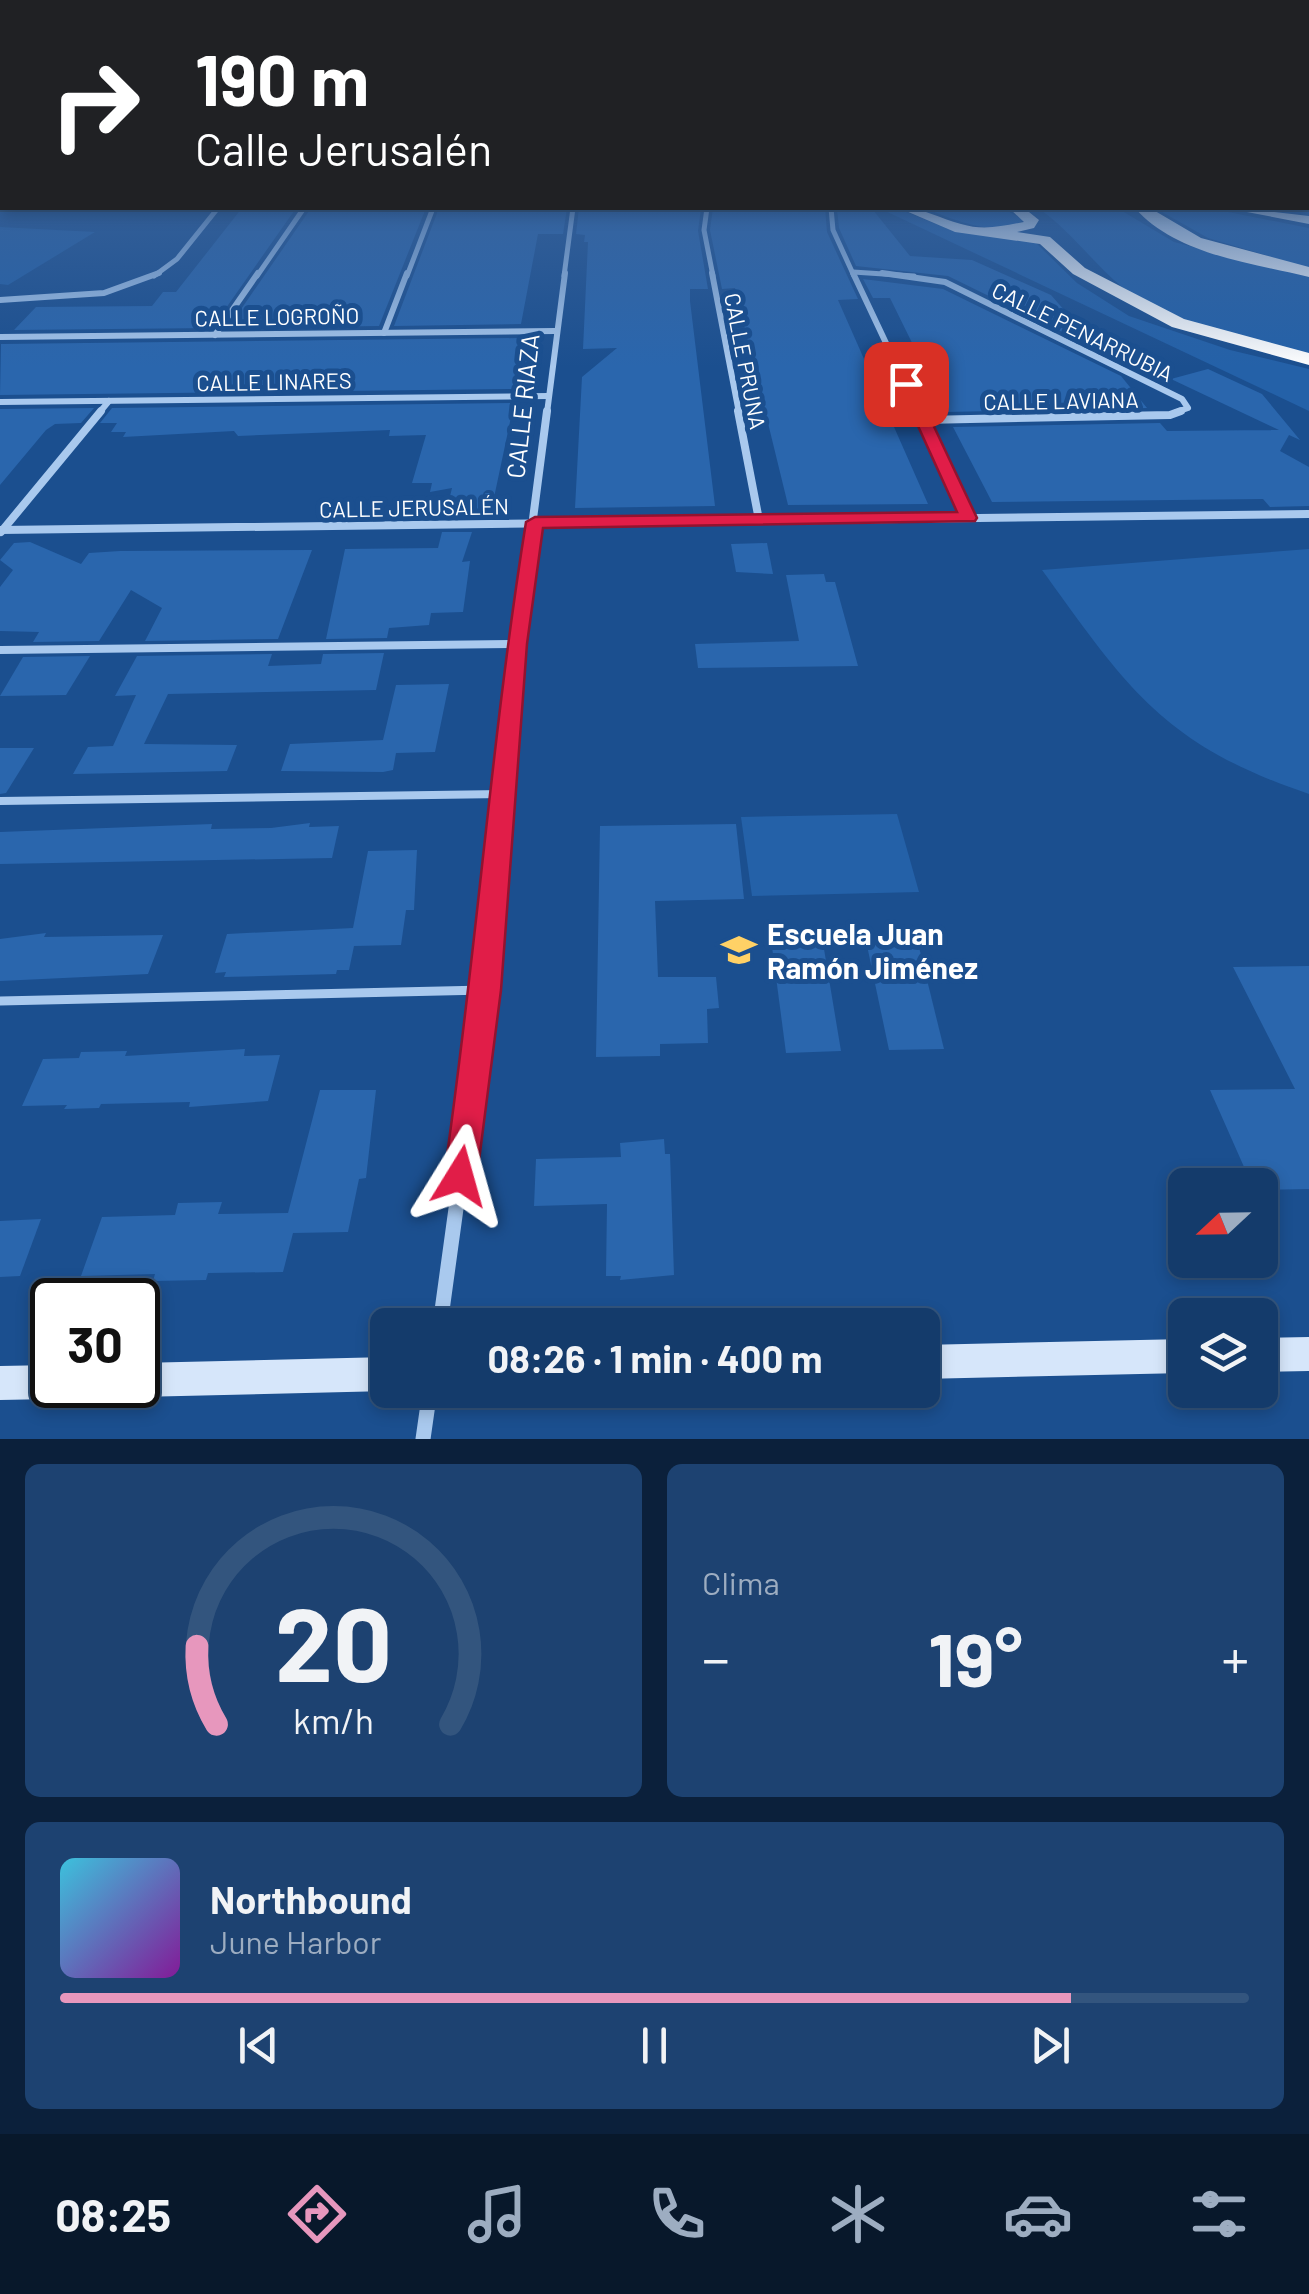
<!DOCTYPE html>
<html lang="es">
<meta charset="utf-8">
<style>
body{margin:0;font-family:Barlow,sans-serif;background:#1d4271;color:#f1f3f6;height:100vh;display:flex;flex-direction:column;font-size:38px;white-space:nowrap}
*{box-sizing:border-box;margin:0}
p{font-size:32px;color:#9dadc1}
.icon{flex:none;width:55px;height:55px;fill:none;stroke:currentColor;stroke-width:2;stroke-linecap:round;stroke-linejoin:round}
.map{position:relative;height:1439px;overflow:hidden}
.details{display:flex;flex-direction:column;gap:25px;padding:25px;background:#0b203b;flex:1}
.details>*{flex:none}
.top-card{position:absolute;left:0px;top:0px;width:1310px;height:210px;box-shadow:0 5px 15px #0003,0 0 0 2px #33557e;background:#202124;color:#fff;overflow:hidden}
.needle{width:65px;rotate:248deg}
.buttons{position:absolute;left:1168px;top:1168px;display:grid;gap:20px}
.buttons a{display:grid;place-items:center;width:110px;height:110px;border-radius:15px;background:#143b6b;box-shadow:0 5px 15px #0003,0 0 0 2px #33557e;font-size:50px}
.speed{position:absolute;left:30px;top:1278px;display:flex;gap:20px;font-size:50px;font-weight:700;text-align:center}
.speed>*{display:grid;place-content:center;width:130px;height:130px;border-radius:50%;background:#143b6b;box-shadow:0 5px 15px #0003,0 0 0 2px #33557e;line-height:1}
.speed .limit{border:5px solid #111;border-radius:15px;background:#fff;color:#111}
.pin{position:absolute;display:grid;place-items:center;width:85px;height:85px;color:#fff;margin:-42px;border-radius:20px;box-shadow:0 5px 15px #0006}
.me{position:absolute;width:110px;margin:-55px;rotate:8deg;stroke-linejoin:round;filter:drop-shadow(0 0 8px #0008)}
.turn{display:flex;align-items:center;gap:35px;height:210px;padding:0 30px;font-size:45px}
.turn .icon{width:130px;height:130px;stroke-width:2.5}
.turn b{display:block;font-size:70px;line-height:85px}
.big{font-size:75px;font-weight:700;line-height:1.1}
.details .tile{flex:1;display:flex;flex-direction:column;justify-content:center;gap:15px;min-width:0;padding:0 35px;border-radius:15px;background:#1d4271}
.details .dial{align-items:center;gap:0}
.dial svg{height:260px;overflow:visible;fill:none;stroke:#33557e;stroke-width:7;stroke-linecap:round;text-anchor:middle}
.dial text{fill:#f1f3f6;stroke:none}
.song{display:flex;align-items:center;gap:30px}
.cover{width:120px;height:120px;border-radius:15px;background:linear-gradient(135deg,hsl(190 70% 55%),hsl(290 70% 35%))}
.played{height:10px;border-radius:5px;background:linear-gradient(90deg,#e797bd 85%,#33557e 85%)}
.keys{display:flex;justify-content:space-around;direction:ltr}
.heat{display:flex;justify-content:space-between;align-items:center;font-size:55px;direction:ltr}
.details .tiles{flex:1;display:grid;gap:25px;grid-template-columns:1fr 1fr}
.tile:last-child{grid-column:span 2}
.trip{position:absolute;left:370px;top:1308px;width:570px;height:100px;border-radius:15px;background:#143b6b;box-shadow:0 5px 15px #0003,0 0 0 2px #33557e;font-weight:700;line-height:100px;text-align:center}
.menu{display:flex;height:160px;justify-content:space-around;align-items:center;background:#08182b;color:#9dadc1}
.menu .icon{width:70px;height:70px}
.menu .current{color:#e797bd}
.menu b{font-size:45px;color:#f1f3f6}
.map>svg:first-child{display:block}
.green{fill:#2461a8}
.building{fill:#2a66ad}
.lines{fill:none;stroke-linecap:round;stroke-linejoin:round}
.lane-far1{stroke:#a9c9ee;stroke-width:8}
.lane{stroke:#a9c9ee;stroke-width:9}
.street-far5{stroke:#a9c9ee;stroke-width:5}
.street-far4{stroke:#a9c9ee;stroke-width:6}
.street-far3{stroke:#a9c9ee;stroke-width:8}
.street-far2{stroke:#a9c9ee;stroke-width:10}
.street-far1{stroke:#a9c9ee;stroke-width:12}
.street{stroke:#a9c9ee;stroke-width:15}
.secondary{fill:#d6e6fa;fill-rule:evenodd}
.highway{fill:#fff;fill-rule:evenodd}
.route{fill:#e11d48;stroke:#92132f;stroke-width:2.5}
.labels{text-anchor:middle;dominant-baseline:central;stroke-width:10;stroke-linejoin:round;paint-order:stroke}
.far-street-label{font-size:22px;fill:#fff;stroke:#1b4f8f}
.street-label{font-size:25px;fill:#fff;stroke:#1b4f8f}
.near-poi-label{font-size:30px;font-weight:bold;fill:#fff;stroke:#1b4f8f;text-anchor:start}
</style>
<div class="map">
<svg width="1309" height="1439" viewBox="0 0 1309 1439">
<rect width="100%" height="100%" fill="#1b4f8f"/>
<g class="green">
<path d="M879,208H896L953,231L1035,242L1077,283L1129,316L1230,350L1309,369V411Z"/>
<path d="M924,208H1002L1024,220C995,239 953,219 924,208Z"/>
<path d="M1038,208H1117L1174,242L1309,277V354C1248,338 1172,328 1122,287C1092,262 1070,230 1038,208Z"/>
<path d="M1155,208H1208L1309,228V268L1208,238Z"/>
<path d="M0,227L95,232L8,285L0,284Z"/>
<path d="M1309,549V794C1164,745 1128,689 1042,570Z"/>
<path d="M897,814L919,892L752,896L741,817Z"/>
</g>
<g class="building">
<path d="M242,208L294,211L212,328L14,330L36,307L152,306L163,292H176Z"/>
<path d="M382,208H426L379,326L228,328L309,211L379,212Z"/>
<path d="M439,208H567L563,234H538L521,324L394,326Z"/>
<path d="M579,208H701L698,231L708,289H690V301L715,506L575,508L582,377L617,348L583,349L588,242H584L585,235L576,234Z"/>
<path d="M713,208H825L827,232L858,299L838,300L928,504L788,505L735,288L722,289L710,230Z"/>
<path d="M837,208L873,210L910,256L972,260L1051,295L1099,350L948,276L856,266L839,228Z"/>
<path d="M863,279L943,289L1121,376L1147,408L946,412L890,298H873Z"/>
<path d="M519,338V345L529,344L525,380L518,381L516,389L0,395L1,344Z"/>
<path d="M1208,369L1262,394L1300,440L1289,435L1280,451L1309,467V506L1270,507L1263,499L992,502L953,427L1160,423L1167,431L1279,430L1171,379Z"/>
<path d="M514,403L492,507H480L477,517H445L452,488L430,492L432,483H412L426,435L389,436L390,430L238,436L234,431L123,437L126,432H111L117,423H100L112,408Z"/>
<path d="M94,408L81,423L55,424L46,430L0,485V409Z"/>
<path d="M442,532H472L462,562L470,561L463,612L431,613L429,625L389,628L387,638L326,639L345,549L438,548Z"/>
<path d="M30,542L81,564L89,553L120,551L312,550L278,639L145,641L162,608L131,590L99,641L33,642L39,632L0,631V587L13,570L0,560L14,543Z"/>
<path d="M767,543L773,574L736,572L731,544Z"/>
<path d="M824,574L826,582H835L858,666L698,668L695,644L799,641L786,575Z"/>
<path d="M384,653L376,690L168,694L144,744L237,745L227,771L73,774L88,747L113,746L136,695L115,696L137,656L272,654L268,666L321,664L323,654Z"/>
<path d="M90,656L66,695L0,696L23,657Z"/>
<path d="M449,684L435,752L396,753L393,770L383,772L281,771L290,744L383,740L396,685Z"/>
<path d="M0,748H34L6,793L0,794Z"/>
<path d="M310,823L309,827L339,826L332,858L0,864V832L212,824L211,829L271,828Z"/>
<path d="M736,824L744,899L655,901L658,977H716L719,1008L707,1009L708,1043L660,1044V1056L596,1057L600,826Z"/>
<path d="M417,850L414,910H406L401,945L354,946L349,970H337L336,974L224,977L226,972L215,973L227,934L353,928L368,851Z"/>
<path d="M46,933L44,937L163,935L148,974L0,981V939Z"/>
<path d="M916,935L944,1049L889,1050L865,936Z"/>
<path d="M822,937L841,1051L786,1053L771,939Z"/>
<path d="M1309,966V1189L1260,1190V1185H1252L1210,1090L1295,1089L1233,967Z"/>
<path d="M245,1049L244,1056L280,1055L268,1101L189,1107L190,1102L101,1104L99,1108L64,1109L67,1105L22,1106L43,1059L79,1058L81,1052L127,1051L125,1056Z"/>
<path d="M320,1090H376L366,1178L359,1179L348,1232L293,1233L283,1272L208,1273L206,1280L153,1281L155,1274L81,1276L102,1217L175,1215L178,1203L222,1202L218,1214L288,1213Z"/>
<path d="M664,1139L665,1154H670L674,1275L620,1280L621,1276H606L607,1204L534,1206L536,1159L621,1157L620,1143Z"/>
<path d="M41,1219L20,1276L0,1277V1221Z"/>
</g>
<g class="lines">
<g class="lane-far1">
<path d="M0,650L517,644"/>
<path d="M0,801L503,794"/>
</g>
<path class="lane" d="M0,1001L485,990"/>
<g class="street-far5">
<path d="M707,208L704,230L713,276"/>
<path d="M831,208L833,230L854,276"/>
<path d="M853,272L914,276"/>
<path d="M154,276L177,259L218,208"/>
<path d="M257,276L304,208"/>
<path d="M407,276L433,208"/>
<path d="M564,276L573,208"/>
</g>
<g class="street-far4">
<path d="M712,273L739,413"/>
<path d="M853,273L919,413"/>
<path d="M882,273L945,282L1182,399L1188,408L1174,413"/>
<path d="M0,300L104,293L159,273"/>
<path d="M384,333L407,273"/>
<path d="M215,335L258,273"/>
<path d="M0,337L555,331"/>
<path d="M0,402L548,396"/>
<path d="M99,413L109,401"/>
<path d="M547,413L565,273"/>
</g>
<g class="street-far3">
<path d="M738,411L759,520"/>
<path d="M918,411L968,517"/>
<path d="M923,420L1170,415L1181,411"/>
<path d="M0,530L1309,514"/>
<path d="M1,532L101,411"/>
<path d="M524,588L547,411"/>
</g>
<path class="street-far2" d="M502,808L525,585"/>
<path class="street-far1" d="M473,1087L503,806"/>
<g class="street">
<path d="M440,1325L473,1085"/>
<path d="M423,1439L430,1390"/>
</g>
<g class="secondary">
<path d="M1309,1337V1371L1260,1372V1338Z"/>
<path d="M1185,1339V1373L922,1379V1345Z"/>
<path d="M388,1357V1391L138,1397L126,1392L123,1385H138V1363Z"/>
<path d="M52,1365V1385H68L64,1394L52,1399L0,1400V1366Z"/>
</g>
<g class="highway">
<rect x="1308" y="177" width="1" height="8"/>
<path d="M899,208C922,207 939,218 961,224C984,231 1001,226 1024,222L1009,208H1024L1039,220L1034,228L1017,232L1050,237L1085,268L1184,319L1309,353V365L1172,327L1073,274L1040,244L955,232Z"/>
<path d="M1135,208H1150L1201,238L1309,267V277C1252,263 1176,255 1135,208Z"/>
<path d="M1240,208L1309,216V224L1247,212Z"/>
</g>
</g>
<linearGradient id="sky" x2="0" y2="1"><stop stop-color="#0f2b4f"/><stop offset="0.45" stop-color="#39639b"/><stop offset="1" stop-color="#39639b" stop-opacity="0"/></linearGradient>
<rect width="1309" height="367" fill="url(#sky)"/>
<path class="route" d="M906,380L914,384L977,518L975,521L543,528L527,644L501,990L477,1176L472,1187L460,1192L449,1187L444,1176C476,959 491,739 526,522L535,517L957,512L899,384Z"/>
<defs>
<symbol id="school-bare" viewBox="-9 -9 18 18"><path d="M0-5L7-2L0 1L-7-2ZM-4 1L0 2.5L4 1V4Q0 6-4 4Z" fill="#ffd166" stroke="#1b4f8f" stroke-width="2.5" paint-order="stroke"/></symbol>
</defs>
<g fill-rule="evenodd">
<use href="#school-bare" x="714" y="925" width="50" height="50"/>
</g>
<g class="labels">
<g class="far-street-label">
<text transform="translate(277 316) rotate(-1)">CALLE LOGROÑO</text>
<text transform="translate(1083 331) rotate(26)">CALLE PENARRUBIA</text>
<text transform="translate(746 361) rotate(79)">CALLE PRUNA</text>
<text transform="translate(274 381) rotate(-1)">CALLE LINARES</text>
<text transform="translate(1061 400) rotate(-1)">CALLE LAVIANA</text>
<text transform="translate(414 507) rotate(-1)">CALLE JERUSALÉN</text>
</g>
<g class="street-label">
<text transform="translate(522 406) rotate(-84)">CALLE RIAZA</text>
</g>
<g class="near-poi-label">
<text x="767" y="933">Escuela Juan<tspan x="767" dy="34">Ramón Jiménez</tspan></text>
</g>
</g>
</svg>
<div class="buttons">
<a><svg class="needle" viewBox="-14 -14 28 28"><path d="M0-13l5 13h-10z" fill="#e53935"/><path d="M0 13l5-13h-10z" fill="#9dadc1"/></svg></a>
<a><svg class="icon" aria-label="layers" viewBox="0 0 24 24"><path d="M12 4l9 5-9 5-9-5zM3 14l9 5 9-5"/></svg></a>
</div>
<div class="speed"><div class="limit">30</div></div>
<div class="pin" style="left:906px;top:384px;background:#d93025"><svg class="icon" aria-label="arrive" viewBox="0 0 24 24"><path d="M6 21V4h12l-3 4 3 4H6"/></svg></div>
<svg class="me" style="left:460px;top:1176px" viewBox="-20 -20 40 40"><path d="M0-17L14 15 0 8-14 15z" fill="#e11d48" stroke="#fff" stroke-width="4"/></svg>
<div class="trip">08:26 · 1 min · 400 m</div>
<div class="top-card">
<div class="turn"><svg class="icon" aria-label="right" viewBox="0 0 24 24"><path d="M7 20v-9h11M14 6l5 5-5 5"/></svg><div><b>190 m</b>Calle Jerusalén</div></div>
</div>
</div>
<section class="details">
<div class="tiles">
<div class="tile dial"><svg viewBox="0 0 100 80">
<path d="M14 69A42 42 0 1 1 86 69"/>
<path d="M14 69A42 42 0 0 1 8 45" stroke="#e797bd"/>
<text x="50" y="56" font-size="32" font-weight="700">20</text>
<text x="50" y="72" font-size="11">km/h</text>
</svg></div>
<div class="tile"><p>Clima</p>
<div class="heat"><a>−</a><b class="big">19°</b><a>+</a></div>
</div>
<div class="tile">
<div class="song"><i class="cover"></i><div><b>Northbound</b><p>June Harbor</p></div></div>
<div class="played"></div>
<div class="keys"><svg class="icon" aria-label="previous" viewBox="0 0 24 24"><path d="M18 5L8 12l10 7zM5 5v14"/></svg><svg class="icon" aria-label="pause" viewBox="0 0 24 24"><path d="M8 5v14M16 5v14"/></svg><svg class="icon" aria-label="next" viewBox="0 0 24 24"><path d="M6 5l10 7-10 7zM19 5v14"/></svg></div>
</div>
</div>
</section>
<nav class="menu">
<b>08:25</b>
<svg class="icon current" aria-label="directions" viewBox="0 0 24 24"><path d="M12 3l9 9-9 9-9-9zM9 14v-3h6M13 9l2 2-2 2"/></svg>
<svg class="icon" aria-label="music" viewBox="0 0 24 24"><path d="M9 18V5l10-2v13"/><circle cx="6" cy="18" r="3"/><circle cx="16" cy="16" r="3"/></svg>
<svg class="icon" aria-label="phone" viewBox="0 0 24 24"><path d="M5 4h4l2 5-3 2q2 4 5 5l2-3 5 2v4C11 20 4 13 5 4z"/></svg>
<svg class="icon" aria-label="climate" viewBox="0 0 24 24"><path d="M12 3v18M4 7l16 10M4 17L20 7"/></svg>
<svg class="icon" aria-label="car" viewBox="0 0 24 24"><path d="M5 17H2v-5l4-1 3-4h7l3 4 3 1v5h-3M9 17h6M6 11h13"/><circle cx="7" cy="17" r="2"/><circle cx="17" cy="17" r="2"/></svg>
<svg class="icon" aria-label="filters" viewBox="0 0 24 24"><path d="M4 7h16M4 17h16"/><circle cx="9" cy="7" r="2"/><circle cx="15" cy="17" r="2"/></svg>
</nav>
